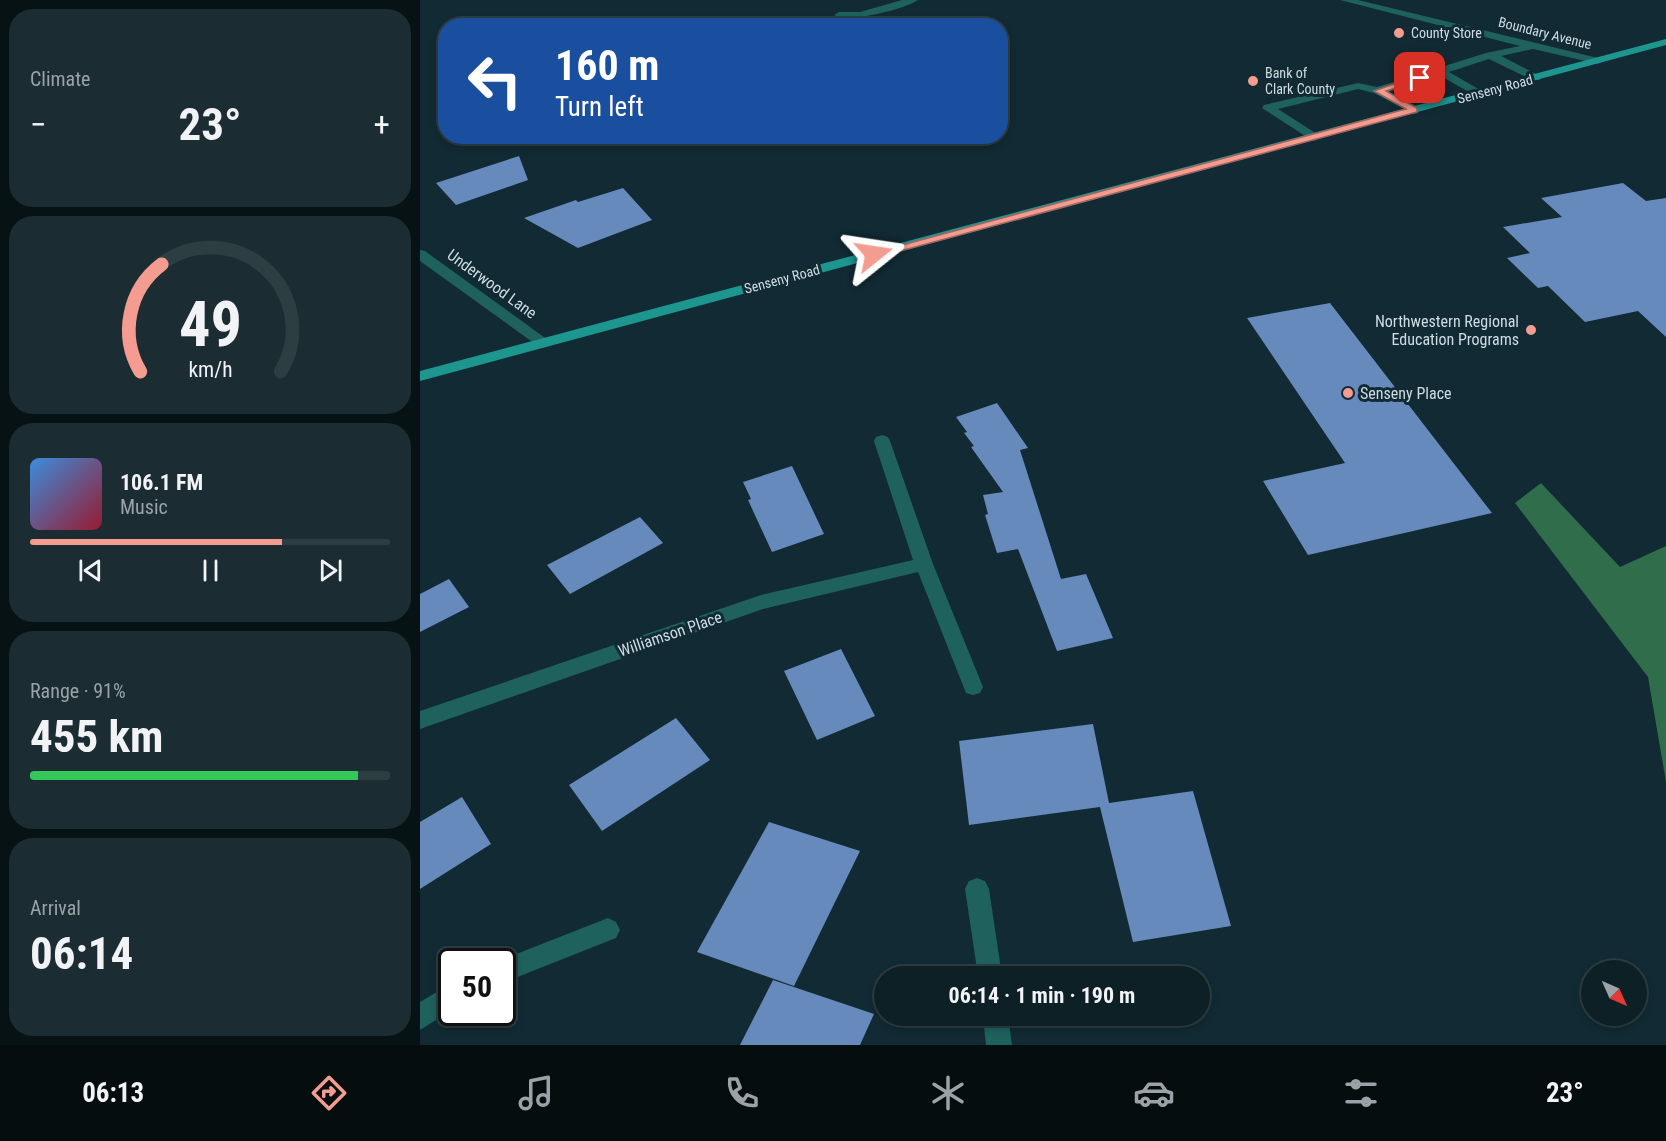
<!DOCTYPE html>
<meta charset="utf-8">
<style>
body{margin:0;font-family:"Roboto Condensed",sans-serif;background:#1b2d32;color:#f1f3f6;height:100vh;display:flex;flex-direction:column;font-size:22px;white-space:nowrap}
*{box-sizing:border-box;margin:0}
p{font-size:20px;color:#9aa3a7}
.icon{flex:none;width:33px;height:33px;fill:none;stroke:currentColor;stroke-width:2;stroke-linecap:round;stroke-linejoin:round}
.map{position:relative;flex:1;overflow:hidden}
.sheet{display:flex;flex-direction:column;gap:9px;padding:9px;background:#071215;width:420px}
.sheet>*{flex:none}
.banner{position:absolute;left:18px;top:18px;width:570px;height:126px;border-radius:24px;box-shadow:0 3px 9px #0003,0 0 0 2px #2d3e43;background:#1a4fa0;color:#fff;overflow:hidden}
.needle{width:39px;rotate:135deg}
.tools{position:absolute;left:1161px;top:960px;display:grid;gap:12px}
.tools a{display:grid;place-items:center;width:66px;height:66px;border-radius:50%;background:#0d2026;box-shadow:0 3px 9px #0003,0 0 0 2px #2d3e43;font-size:30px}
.speed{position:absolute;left:18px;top:948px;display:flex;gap:12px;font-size:30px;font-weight:700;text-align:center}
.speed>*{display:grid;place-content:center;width:78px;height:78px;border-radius:50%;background:#0d2026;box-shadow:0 3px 9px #0003,0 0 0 2px #2d3e43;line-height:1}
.speed .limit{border:3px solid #111;border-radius:9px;background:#fff;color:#111}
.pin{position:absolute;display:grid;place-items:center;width:51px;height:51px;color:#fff;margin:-26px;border-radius:12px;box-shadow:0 3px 9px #0006}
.me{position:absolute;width:66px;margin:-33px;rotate:75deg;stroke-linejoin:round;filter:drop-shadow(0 0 4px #0008)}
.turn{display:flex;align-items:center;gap:21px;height:126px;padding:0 18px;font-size:27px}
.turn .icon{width:78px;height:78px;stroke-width:2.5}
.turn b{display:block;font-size:42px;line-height:51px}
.big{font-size:45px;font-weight:700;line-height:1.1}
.sheet .card{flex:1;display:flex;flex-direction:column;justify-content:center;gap:9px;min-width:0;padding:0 21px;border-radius:24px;background:#1b2d32}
.sheet .dial{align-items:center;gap:0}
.dial svg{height:156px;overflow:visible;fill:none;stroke:#2d3e43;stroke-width:7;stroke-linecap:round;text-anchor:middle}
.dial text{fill:#f1f3f6;stroke:none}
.song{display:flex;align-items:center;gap:18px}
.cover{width:72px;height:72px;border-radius:9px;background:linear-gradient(135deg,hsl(210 70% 55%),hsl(350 70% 35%))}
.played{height:6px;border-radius:3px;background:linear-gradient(90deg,#f59c91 70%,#2d3e43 70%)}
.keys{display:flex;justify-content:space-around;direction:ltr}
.heat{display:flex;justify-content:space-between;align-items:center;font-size:33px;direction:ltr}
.charge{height:9px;border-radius:4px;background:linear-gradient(90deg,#34c759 91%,#2d3e43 0)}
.trip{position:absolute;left:454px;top:966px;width:336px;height:60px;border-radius:30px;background:#0d2026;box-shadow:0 3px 9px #0003,0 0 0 2px #2d3e43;font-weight:700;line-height:60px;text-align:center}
.tab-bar{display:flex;height:96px;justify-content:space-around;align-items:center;background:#050d0f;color:#9aa3a7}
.tab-bar .icon{width:42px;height:42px}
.tab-bar .active{color:#f59c91}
.tab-bar b{font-size:27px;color:#f1f3f6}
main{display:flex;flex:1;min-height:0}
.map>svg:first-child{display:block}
.forest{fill:#2f6d4b}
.building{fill:#658abb}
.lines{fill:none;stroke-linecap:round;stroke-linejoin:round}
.minor{fill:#1e615d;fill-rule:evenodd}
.major{fill:#1d9690;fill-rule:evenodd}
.route{fill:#f59c91;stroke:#9f655e;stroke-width:1.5}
.poi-dot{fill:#f59c91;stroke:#112a33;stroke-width:2}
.labels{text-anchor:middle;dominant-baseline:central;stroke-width:6;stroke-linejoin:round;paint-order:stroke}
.far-poi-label{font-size:14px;fill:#cfdde3;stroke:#112a33;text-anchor:start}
.far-street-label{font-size:14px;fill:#cfdde3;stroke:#112a33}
.street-label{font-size:16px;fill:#cfdde3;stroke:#112a33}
.poi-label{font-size:16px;fill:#cfdde3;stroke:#112a33;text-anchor:end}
</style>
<main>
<section class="sheet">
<div class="card"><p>Climate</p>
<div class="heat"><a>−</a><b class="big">23°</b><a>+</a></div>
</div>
<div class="card dial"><svg viewBox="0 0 100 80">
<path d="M14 69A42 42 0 1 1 86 69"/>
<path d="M14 69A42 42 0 0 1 25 14" stroke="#f59c91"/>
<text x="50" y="56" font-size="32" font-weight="700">49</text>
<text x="50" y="72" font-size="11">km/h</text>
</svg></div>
<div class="card">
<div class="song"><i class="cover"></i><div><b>106.1 FM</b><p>Music</p></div></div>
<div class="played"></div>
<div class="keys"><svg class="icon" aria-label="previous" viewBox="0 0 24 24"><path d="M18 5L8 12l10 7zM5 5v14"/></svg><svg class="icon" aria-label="pause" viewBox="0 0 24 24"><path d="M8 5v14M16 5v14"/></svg><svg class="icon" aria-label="next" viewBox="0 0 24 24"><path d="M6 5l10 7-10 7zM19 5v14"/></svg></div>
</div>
<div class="card"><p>Range · 91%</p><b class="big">455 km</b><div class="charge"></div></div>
<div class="card"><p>Arrival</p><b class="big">06:14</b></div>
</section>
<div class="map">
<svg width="1246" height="1045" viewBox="0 0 1246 1045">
<rect width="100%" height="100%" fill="#112a33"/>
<path class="forest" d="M1121,483L1200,567L1246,546V782L1228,677L1095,503Z"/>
<g class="building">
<path d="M99,156L108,180L36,205L16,183Z"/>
<path d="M1203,183L1226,201L1246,198V337L1218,311L1165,322L1128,286L1118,288L1087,258L1110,253L1083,227L1142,217L1121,198Z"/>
<path d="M203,188L232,220L158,248L104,218L156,200L158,202Z"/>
<path d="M910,303L1072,513L888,555L843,481L925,463L827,318Z"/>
<path d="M577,403L608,448L600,450L641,579L666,574L693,638L637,651L598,549L577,553L565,515L568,514L563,495L583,492L551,447L554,446L544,433L547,432L536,417Z"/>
<path d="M372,466L404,534L352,552L328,500L331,499L323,482Z"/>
<path d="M220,517L243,543L150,594L127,565Z"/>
<path d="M29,579L49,607L0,632V594Z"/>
<path d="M421,649L455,716L397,740L364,671Z"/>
<path d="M256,718L290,760L182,831L149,785Z"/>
<path d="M673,724L689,803L773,791L811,926L713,942L680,807L549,825L539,741Z"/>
<path d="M42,797L71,844L0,889V822Z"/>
<path d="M349,822L440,851L374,986L277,952Z"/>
<path d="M353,980L454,1014L440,1045H320Z"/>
</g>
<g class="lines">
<g class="minor">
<path d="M482,0H498C486,9 426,24 414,15L419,12H440Z"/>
<path d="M920,0H938L1178,58L1184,61L1178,64L1113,49L1081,56L1120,76V80H1112L1069,59L1029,72L1062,91V95H1054L1019,75L968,92L998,107V113L994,114L954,93L938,89L858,109L897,134L899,137L897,140L893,141L842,108L844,105L938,83L957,87L1066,53L1100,46Z"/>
<path d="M0,250L5,251L128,340L131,343L128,346H118L0,261Z"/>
<path d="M462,435L468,437L470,441L513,564L563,687L560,693L553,695L546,693L498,572L343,609L0,729V711L341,595L493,560L454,441L456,437Z"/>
<path d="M557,878L565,881L569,889L582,976H558L545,889L549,881Z"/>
<path d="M188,918L196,922L200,930L196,938L82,983V962H76Z"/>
<path d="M32,983V1010L0,1030V1002Z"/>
<path d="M563,1016H588L592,1045H566Z"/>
</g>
<path class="major" d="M1246,39V45L0,381V371Z"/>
</g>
<path class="route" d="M1000,75L1004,78L1003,80L966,91L997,108V112L458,257H454L449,254L986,109L954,91Z"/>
<g class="poi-dot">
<circle cx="979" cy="33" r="6"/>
<circle cx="833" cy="81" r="6"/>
<circle cx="1111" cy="330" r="6"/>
<circle cx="928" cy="393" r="6"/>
</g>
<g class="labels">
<g class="far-poi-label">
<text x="991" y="33">County Store</text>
<text x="845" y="73">Bank of<tspan x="845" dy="16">Clark County</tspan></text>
</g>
<g class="far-street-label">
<text transform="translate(1125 33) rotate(14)">Boundary Avenue</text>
<text transform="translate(1075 89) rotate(-15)">Senseny Road</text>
<text transform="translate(362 279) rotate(-15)">Senseny Road</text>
</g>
<g class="street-label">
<text transform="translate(72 284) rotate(36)">Underwood Lane</text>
<text transform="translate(250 634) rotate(-19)">Williamson Place</text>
</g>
<g class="poi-label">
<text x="1099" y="321">Northwestern Regional<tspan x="1099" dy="18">Education Programs</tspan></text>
<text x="940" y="393" text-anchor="start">Senseny Place</text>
</g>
</g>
</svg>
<div class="tools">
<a><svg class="needle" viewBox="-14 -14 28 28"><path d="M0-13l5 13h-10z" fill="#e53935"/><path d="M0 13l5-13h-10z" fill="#9aa3a7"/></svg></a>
</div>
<div class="speed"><div class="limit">50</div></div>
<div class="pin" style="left:1000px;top:78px;background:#d93025"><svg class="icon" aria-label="arrive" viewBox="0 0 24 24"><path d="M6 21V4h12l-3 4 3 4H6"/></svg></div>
<svg class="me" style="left:454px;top:254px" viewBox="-20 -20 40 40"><path d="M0-17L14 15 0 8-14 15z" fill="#f59c91" stroke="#fff" stroke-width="4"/></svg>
<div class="trip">06:14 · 1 min · 190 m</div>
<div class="banner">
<div class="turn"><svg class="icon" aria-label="left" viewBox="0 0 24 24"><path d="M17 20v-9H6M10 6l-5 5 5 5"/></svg><div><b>160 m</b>Turn left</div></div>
</div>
</div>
</main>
<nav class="tab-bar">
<b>06:13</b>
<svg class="icon active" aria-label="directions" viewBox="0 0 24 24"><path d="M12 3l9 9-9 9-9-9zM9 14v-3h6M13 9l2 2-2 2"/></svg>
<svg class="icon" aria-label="music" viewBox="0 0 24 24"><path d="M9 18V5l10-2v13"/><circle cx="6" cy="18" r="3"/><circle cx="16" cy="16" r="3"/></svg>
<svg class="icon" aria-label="phone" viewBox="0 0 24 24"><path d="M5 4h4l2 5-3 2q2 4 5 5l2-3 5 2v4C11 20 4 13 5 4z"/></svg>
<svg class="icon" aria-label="climate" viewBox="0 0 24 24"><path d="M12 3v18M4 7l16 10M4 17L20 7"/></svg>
<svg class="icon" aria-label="car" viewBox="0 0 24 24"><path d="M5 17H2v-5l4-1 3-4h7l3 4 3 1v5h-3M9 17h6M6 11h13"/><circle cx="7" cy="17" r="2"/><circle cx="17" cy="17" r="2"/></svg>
<svg class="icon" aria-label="filters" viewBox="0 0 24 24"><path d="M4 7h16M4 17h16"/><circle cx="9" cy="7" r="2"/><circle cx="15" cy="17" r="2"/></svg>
<b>23°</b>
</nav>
